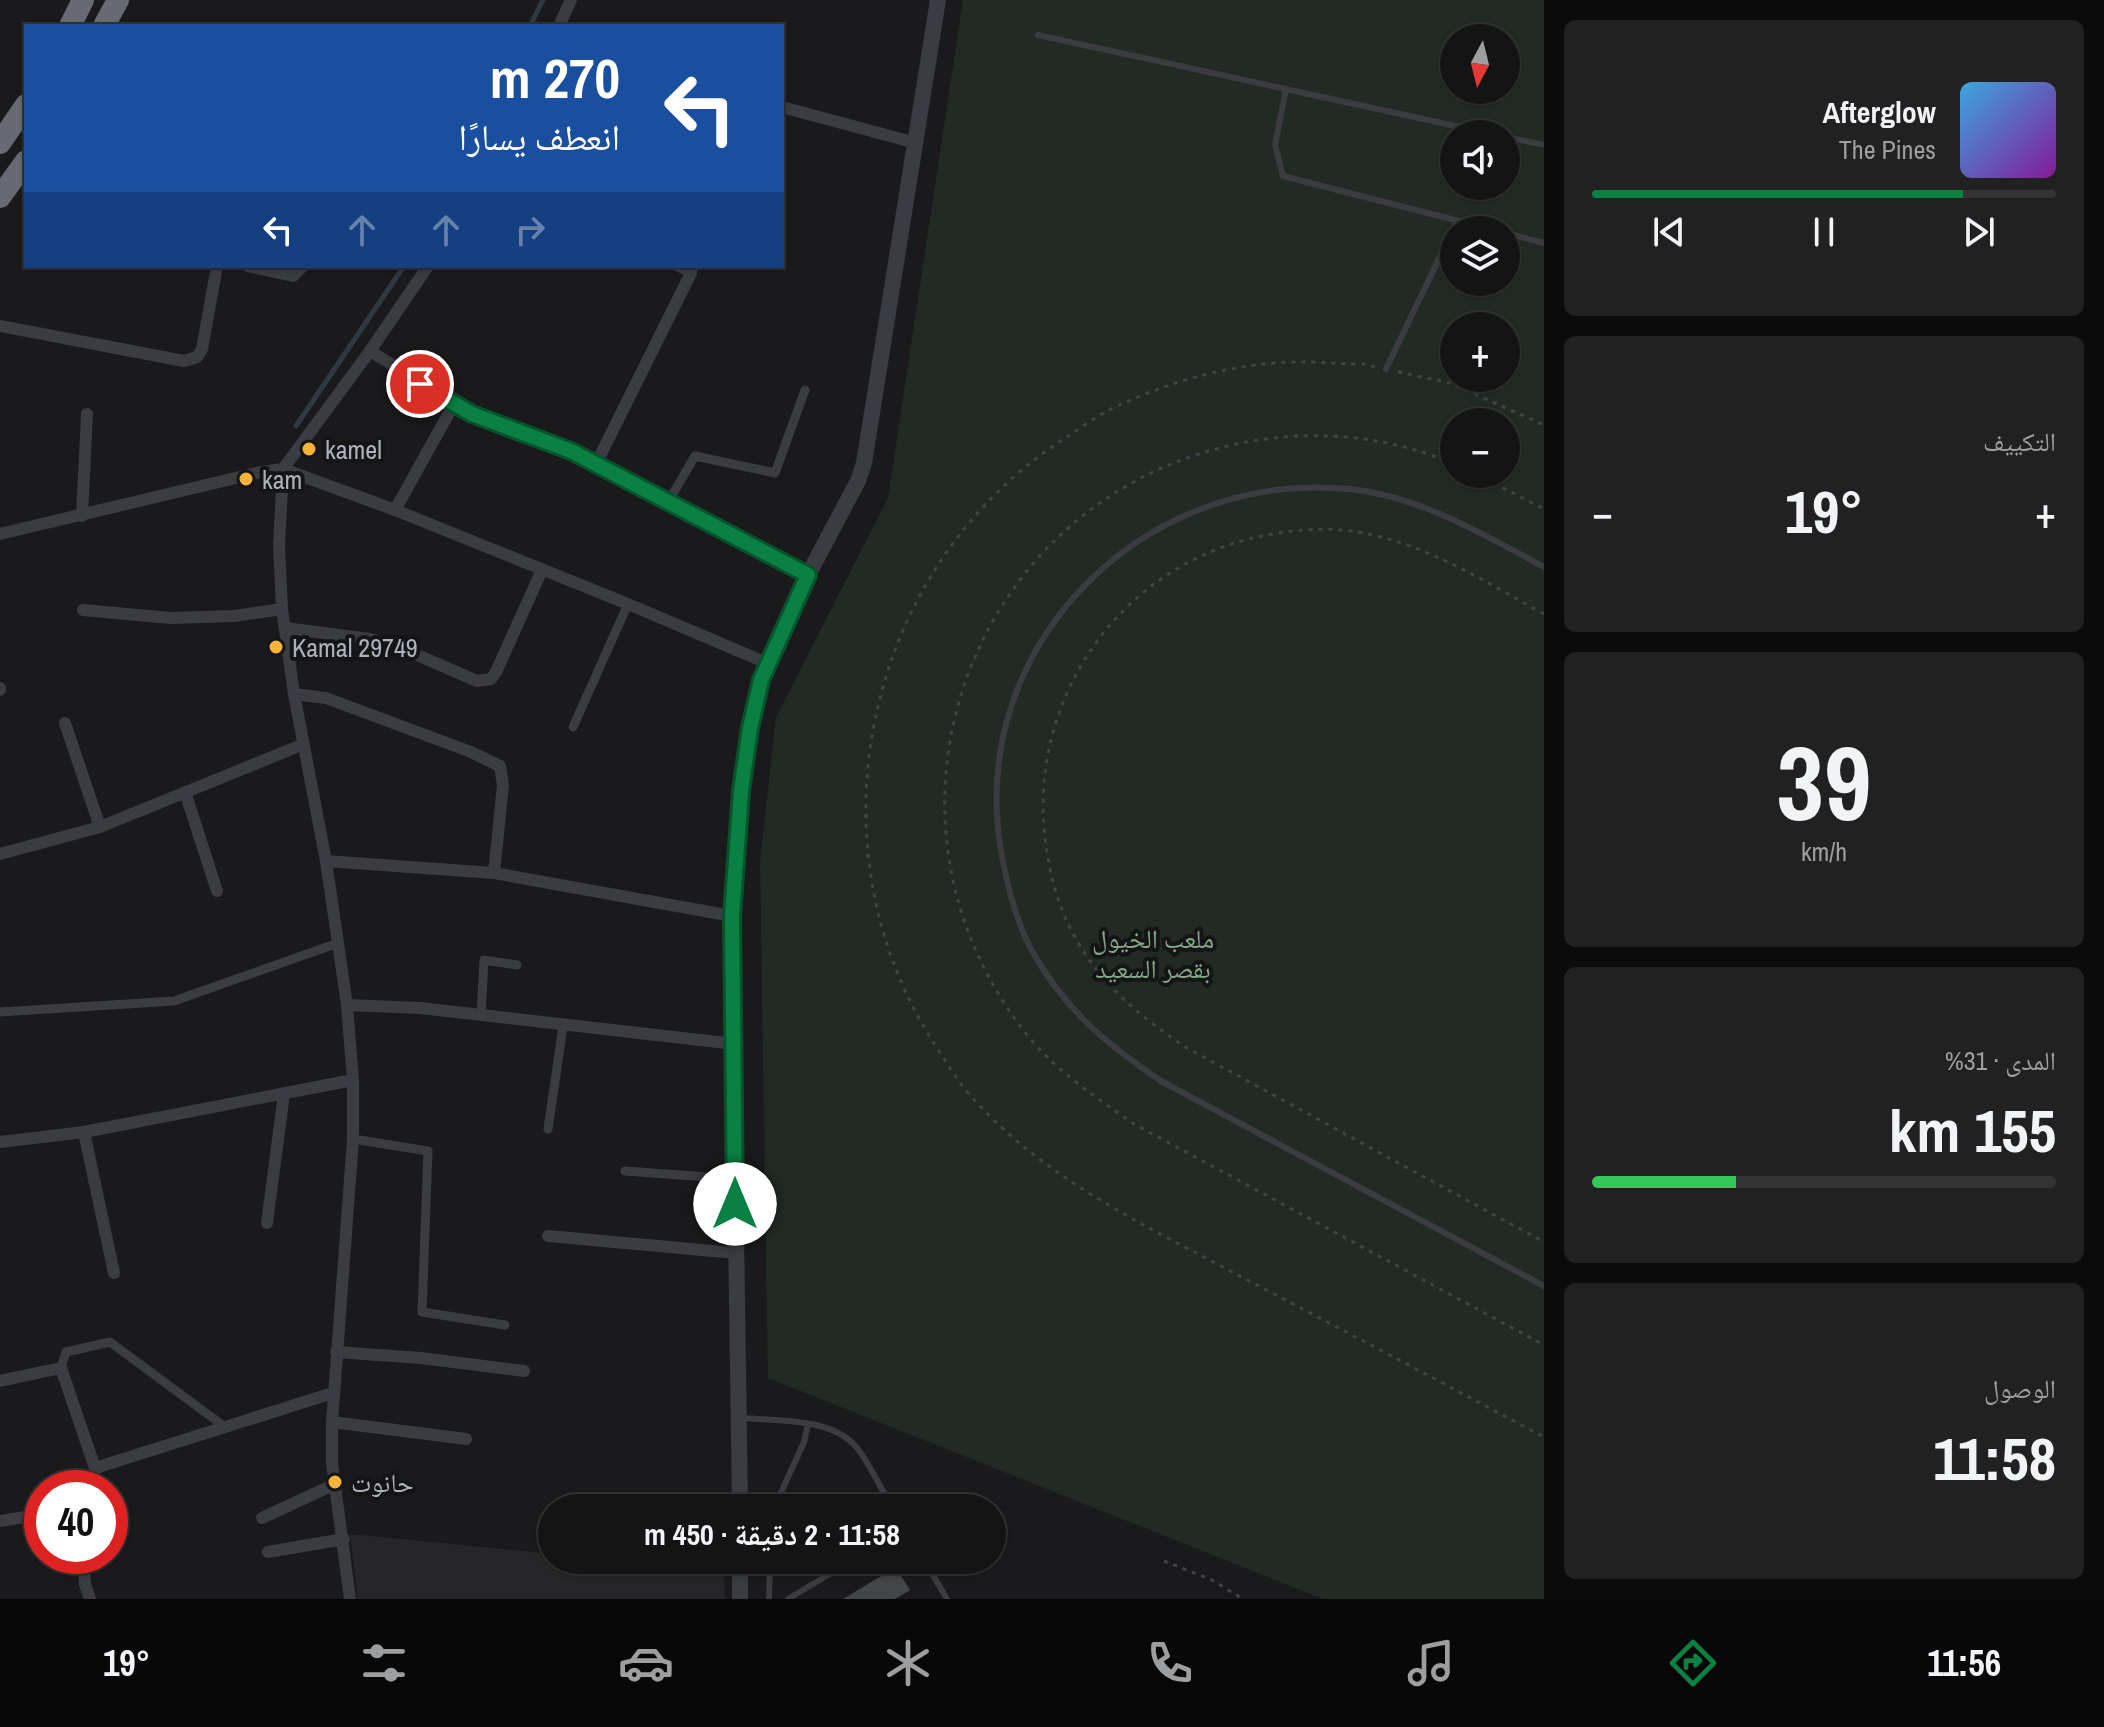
<!DOCTYPE html>
<html lang="ar">
<meta charset="utf-8">
<style>
body{margin:0;font-family:"Archivo Narrow","Noto Naskh Arabic",sans-serif;background:#212122;color:#f1f3f6;direction:rtl;height:100vh;display:flex;flex-direction:column;font-size:30px;white-space:nowrap}
*{box-sizing:border-box;margin:0}
p{font-size:26px;color:#9d9ea0}
.icon{flex:none;width:44px;height:44px;fill:none;stroke:currentColor;stroke-width:2;stroke-linecap:round;stroke-linejoin:round}
.map{position:relative;flex:1;overflow:hidden;direction:ltr}
.sheet{display:flex;flex-direction:column;gap:20px;padding:20px;background:#0b0b0c;width:560px}
.sheet>*{flex:none}
.hud{position:absolute;left:24px;top:24px;width:760px;height:244px;border-radius:0px;box-shadow:0 2px 6px #0004,0 0 0 2px #333334;direction:rtl;background:#1a4fa0;color:#fff;overflow:hidden}
.needle{width:52px;rotate:187deg}
.fabs{position:absolute;left:1440px;top:24px;display:grid;gap:16px}
.fabs a{display:grid;place-items:center;width:80px;height:80px;border-radius:50%;background:#141415;box-shadow:0 2px 6px #0004,0 0 0 2px #333334;font-size:40px}
.speed{position:absolute;left:24px;top:1470px;display:flex;gap:16px;font-size:40px;font-weight:700;text-align:center}
.speed>*{display:grid;place-content:center;width:104px;height:104px;border-radius:50%;background:#141415;box-shadow:0 2px 6px #0004,0 0 0 2px #333334;line-height:1}
.speed .limit{border:12px solid #d22;background:#fff;color:#111}
.pin{position:absolute;display:grid;place-items:center;width:68px;height:68px;color:#fff;margin:-34px;border:4px solid #fff;border-radius:50%;box-shadow:0 2px 8px #0007}
.me{position:absolute;width:88px;margin:-44px;rotate:0deg;stroke-linejoin:round;filter:drop-shadow(0 0 6px #0008)}
.turn{display:flex;align-items:center;gap:28px;height:168px;padding:0 32px;font-size:36px}
.turn .icon{width:104px;height:104px;stroke-width:2.5}
.turn b{display:block;font-size:56px;line-height:68px}
.lanes{display:flex;align-items:center;height:76px;padding:0 32px;background:#0003;justify-content:center;gap:40px;direction:ltr}
.lanes .off{opacity:.35}
.big{font-size:60px;font-weight:800;line-height:1.1}
.sheet .tile{flex:1;display:flex;flex-direction:column;justify-content:center;gap:12px;min-width:0;padding:0 28px;border-radius:12px;background:#212122}
.sheet .dial{align-items:center;gap:0}
.dial b{font-size:104px;line-height:1}
.song{display:flex;align-items:center;gap:24px}
.cover{width:96px;height:96px;border-radius:12px;background:linear-gradient(135deg,hsl(200 70% 55%),hsl(290 70% 35%))}
.played{height:8px;border-radius:4px;background:linear-gradient(90deg,#0b8043 80%,#333334 80%)}
.keys{display:flex;justify-content:space-around;direction:ltr}
.heat{display:flex;justify-content:space-between;align-items:center;font-size:44px;direction:ltr}
.charge{height:12px;border-radius:6px;background:linear-gradient(90deg,#34c759 31%,#333334 0)}
.trip{position:absolute;left:538px;top:1494px;width:468px;height:80px;border-radius:40px;background:#141415;box-shadow:0 2px 6px #0004,0 0 0 2px #333334;font-weight:800;line-height:80px;text-align:center;direction:rtl}
.tabs{display:flex;height:128px;justify-content:space-around;align-items:center;background:#080808;color:#9d9ea0}
.tabs .icon{width:56px;height:56px}
.tabs .on{color:#0b8043}
.tabs b{font-size:36px;color:#f1f3f6}
main{display:flex;flex:1;min-height:0}
.map>svg:first-child{display:block}
.built{fill:#262629}
.green{fill:#212b23;fill-rule:evenodd}
.lines{fill:none;stroke-linecap:round;stroke-linejoin:round}
.stream{stroke:#2f3941;stroke-width:5}
.building{fill:#444549}
.path{stroke:#414348;stroke-width:3;stroke-dasharray:4 6;stroke-linecap:butt}
.service{stroke:#3b3c41;stroke-width:6}
.pedestrian{stroke:#3b3c41;stroke-width:9}
.minor{stroke:#3b3c41;stroke-width:12}
.tertiary{stroke:#3b3c41;stroke-width:16}
.motorway{stroke:#676a72;stroke-width:22}
.route-casing{stroke:#07532c;stroke-width:20}
.route{stroke:#0b8043;stroke-width:14}
.poi-dot{fill:#f5b439;stroke:#151517;stroke-width:3}
.labels{text-anchor:middle;dominant-baseline:central;stroke-width:8;stroke-linejoin:round;paint-order:stroke}
.poi-label{font-size:26px;fill:#acb1bc;stroke:#151517;text-anchor:start}
.park-label{font-size:26px;fill:#83a785;stroke:#151517}
</style>
<main>
<section class="sheet">
<div class="tile">
<div class="song"><i class="cover"></i><div><b>Afterglow</b><p>The Pines</p></div></div>
<div class="played"></div>
<div class="keys"><svg class="icon" aria-label="previous" viewBox="0 0 24 24"><path d="M18 5L8 12l10 7zM5 5v14"/></svg><svg class="icon" aria-label="pause" viewBox="0 0 24 24"><path d="M8 5v14M16 5v14"/></svg><svg class="icon" aria-label="next" viewBox="0 0 24 24"><path d="M6 5l10 7-10 7zM19 5v14"/></svg></div>
</div>
<div class="tile"><p>التكييف</p>
<div class="heat"><a>−</a><b class="big">19°</b><a>+</a></div>
</div>
<div class="tile dial"><b>39</b><p>km/h</p></div>
<div class="tile"><p>المدى · 31%</p><b class="big">155 km</b><div class="charge"></div></div>
<div class="tile"><p>الوصول</p><b class="big">11:58</b></div>
</section>
<div class="map">
<svg width="1544" height="1599" viewBox="0 0 1544 1599">
<rect width="100%" height="100%" fill="#1a1a1c"/>
<path class="built" d="M350,1534L552,1554V1560H611L724,1571L725,1599H358Z"/>
<path class="green" d="M963,0H1544V1599H1323L768,1378L760,862L776,717L888,498ZM1454,38H1506V90H1454ZM1454,134H1506V186H1454ZM1454,230H1506V282H1454ZM1454,326H1506V378H1454ZM1454,422H1506V474H1454Z"/>
<g class="lines">
<g class="stream">
<path d="M530,26L543,0"/>
<path d="M296,426L404,266"/>
</g>
</g>
<path class="building" d="M898,1571L910,1590L895,1599H843L888,1572L890,1576Z"/>
<g class="lines">
<g class="path">
<path d="M1375,367L1363,364C1335,364 1304,360 1276,363C1219,367 1160,385 1109,410C1094,418 1079,429 1065,438C864,568 805,845 935,1045C945,1059 953,1075 964,1088C1040,1179 1149,1227 1251,1282C1349,1333 1446,1385 1544,1437"/>
<path d="M1398,372L1450,383L1544,425"/>
<path d="M1454,464C1389,436 1316,429 1247,442C973,492 853,811 1024,1031C1054,1070 1094,1096 1134,1124L1544,1345"/>
<path d="M1476,474L1544,509"/>
<path d="M1544,614C1482,580 1422,541 1351,531C1323,527 1294,530 1267,535C1116,563 1020,708 1048,858C1052,883 1060,909 1072,932C1101,985 1136,1013 1185,1047L1544,1242"/>
<path d="M1164,1561L1212,1580L1243,1599"/>
</g>
<g class="service">
<path d="M1038,35L1492,134"/>
<path d="M1286,89L1275,145L1283,176L1494,230"/>
<path d="M1506,137L1544,145"/>
<path d="M1506,233L1544,243"/>
<path d="M1386,369L1457,221"/>
<path d="M1544,567C1482,534 1420,496 1349,489C1141,469 963,649 1002,857C1008,888 1016,921 1031,949C1065,1010 1105,1043 1161,1081L1544,1286"/>
<path d="M742,1418C778,1421 833,1417 858,1449C871,1467 881,1489 893,1508"/>
<path d="M774,1508L804,1442L808,1424"/>
<path d="M924,1560L947,1599"/>
<path d="M769,1599L770,1560"/>
<path d="M788,1599L853,1560"/>
</g>
<g class="pedestrian">
<path d="M675,266L691,273L695,266"/>
<path d="M668,502L695,456L775,473L805,390"/>
<path d="M573,727L628,604"/>
<path d="M0,1012L174,1001L338,943"/>
<path d="M481,1015L484,960L517,965"/>
<path d="M548,1129L563,1026"/>
<path d="M353,1139L428,1151L422,1312L505,1325"/>
<path d="M625,1171L736,1179"/>
<path d="M61,1368L66,1352L110,1342L225,1427"/>
</g>
<g class="minor">
<path d="M559,26L571,0"/>
<path d="M782,107L916,143"/>
<path d="M248,266L293,276L303,266"/>
<path d="M0,326L184,361L197,357L202,349L217,266"/>
<path d="M370,351L472,414L571,451L808,575"/>
<path d="M596,464L691,273"/>
<path d="M395,510L454,404"/>
<path d="M82,516L87,414"/>
<path d="M0,534L261,472L283,469L395,510L628,604L767,663"/>
<path d="M83,610L171,618L234,616L282,609"/>
<path d="M285,628L370,639L401,648L477,681L491,679L496,672L542,570"/>
<path d="M0,688V690"/>
<path d="M294,694L326,698L471,752L500,766L503,785L494,873"/>
<path d="M65,723L100,827"/>
<path d="M185,792L217,891"/>
<path d="M0,854L100,827L304,744"/>
<path d="M326,861L494,873L732,916"/>
<path d="M347,1005L420,1008L735,1044"/>
<path d="M84,1132L114,1273"/>
<path d="M0,1142L84,1132L353,1080"/>
<path d="M267,1223L284,1094"/>
<path d="M548,1236L735,1253"/>
<path d="M336,1352L421,1358L524,1371"/>
<path d="M0,1381L61,1368L95,1468L94,1488"/>
<path d="M332,1422L466,1439"/>
<path d="M95,1468L333,1393"/>
<path d="M262,1518L335,1484"/>
<path d="M0,1521L42,1514"/>
<path d="M268,1552L344,1539"/>
<path d="M83,1556L85,1584L90,1599"/>
<path d="M350,1599L332,1463V1422L353,1139V1080L347,1005L326,861L294,694L282,609L279,546L283,469L370,351L428,266"/>
</g>
<g class="tertiary">
<path d="M740,1508L732,956L736,844L741,791L754,705L767,663L808,575L858,481L864,463L938,0"/>
<path d="M740,1560V1599"/>
</g>
<g class="motorway">
<path d="M70,26L83,0"/>
<path d="M104,26L118,0"/>
<path d="M0,143L26,105"/>
<path d="M0,197L26,161"/>
</g>
</g>
<g class="lines">
<defs>
<path id="route" d="M420,384L472,414L571,451L808,575L761,680L750,728L741,791L732,916L735,1204"/>
</defs>
<use href="#route" class="route-casing"/>
<use href="#route" class="route"/>
</g>
<g class="poi-dot">
<circle cx="309" cy="449" r="8"/>
<circle cx="246" cy="479" r="8"/>
<circle cx="276" cy="647" r="8"/>
<circle cx="335" cy="1482" r="8"/>
</g>
<g class="labels">
<g class="poi-label">
<text x="325" y="449">kamel</text>
<text x="262" y="479">kam</text>
<text x="292" y="647">Kamal 29749</text>
<text x="351" y="1482">حانوت</text>
</g>
<g class="park-label">
<text x="1153" y="938">ملعب الخيول<tspan x="1153" dy="30">بقصر السعيد</tspan></text>
</g>
</g>
</svg>
<div class="fabs">
<a><svg class="needle" viewBox="-14 -14 28 28"><path d="M0-13l5 13h-10z" fill="#e53935"/><path d="M0 13l5-13h-10z" fill="#9d9ea0"/></svg></a>
<a><svg class="icon" aria-label="sound" viewBox="0 0 24 24"><path d="M4 9h4l5-4v14l-5-4H4zM17 9q2 3 0 6"/></svg></a>
<a><svg class="icon" aria-label="layers" viewBox="0 0 24 24"><path d="M12 4l9 5-9 5-9-5zM3 14l9 5 9-5"/></svg></a>
<a>+</a>
<a>−</a>
</div>
<div class="speed"><div class="limit">40</div></div>
<div class="pin" style="left:420px;top:384px;background:#d93025"><svg class="icon" aria-label="arrive" viewBox="0 0 24 24"><path d="M6 21V4h12l-3 4 3 4H6"/></svg></div>
<svg class="me" style="left:735px;top:1204px" viewBox="-20 -20 40 40"><circle r="19" fill="#fff"/><path d="M0-13L10 11 0 6-10 11z" fill="#0b8043"/></svg>
<div class="trip">11:58 · 2 دقيقة · 450 m</div>
<div class="hud">
<div class="turn"><svg class="icon" aria-label="left" viewBox="0 0 24 24"><path d="M17 20v-9H6M10 6l-5 5 5 5"/></svg><div><b>270 m</b>انعطف يسارًا</div></div>
<div class="lanes"><svg class="icon" aria-label="left" viewBox="0 0 24 24"><path d="M17 20v-9H6M10 6l-5 5 5 5"/></svg><svg class="icon off" aria-label="ahead" viewBox="0 0 24 24"><path d="M12 20V5M6 11l6-6 6 6"/></svg><svg class="icon off" aria-label="ahead" viewBox="0 0 24 24"><path d="M12 20V5M6 11l6-6 6 6"/></svg><svg class="icon off" aria-label="right" viewBox="0 0 24 24"><path d="M7 20v-9h11M14 6l5 5-5 5"/></svg></div>
</div>
</div>
</main>
<nav class="tabs">
<b>11:56</b>
<svg class="icon on" aria-label="directions" viewBox="0 0 24 24"><path d="M12 3l9 9-9 9-9-9zM9 14v-3h6M13 9l2 2-2 2"/></svg>
<svg class="icon" aria-label="music" viewBox="0 0 24 24"><path d="M9 18V5l10-2v13"/><circle cx="6" cy="18" r="3"/><circle cx="16" cy="16" r="3"/></svg>
<svg class="icon" aria-label="phone" viewBox="0 0 24 24"><path d="M5 4h4l2 5-3 2q2 4 5 5l2-3 5 2v4C11 20 4 13 5 4z"/></svg>
<svg class="icon" aria-label="climate" viewBox="0 0 24 24"><path d="M12 3v18M4 7l16 10M4 17L20 7"/></svg>
<svg class="icon" aria-label="car" viewBox="0 0 24 24"><path d="M5 17H2v-5l4-1 3-4h7l3 4 3 1v5h-3M9 17h6M6 11h13"/><circle cx="7" cy="17" r="2"/><circle cx="17" cy="17" r="2"/></svg>
<svg class="icon" aria-label="filters" viewBox="0 0 24 24"><path d="M4 7h16M4 17h16"/><circle cx="9" cy="7" r="2"/><circle cx="15" cy="17" r="2"/></svg>
<b>19°</b>
</nav>
